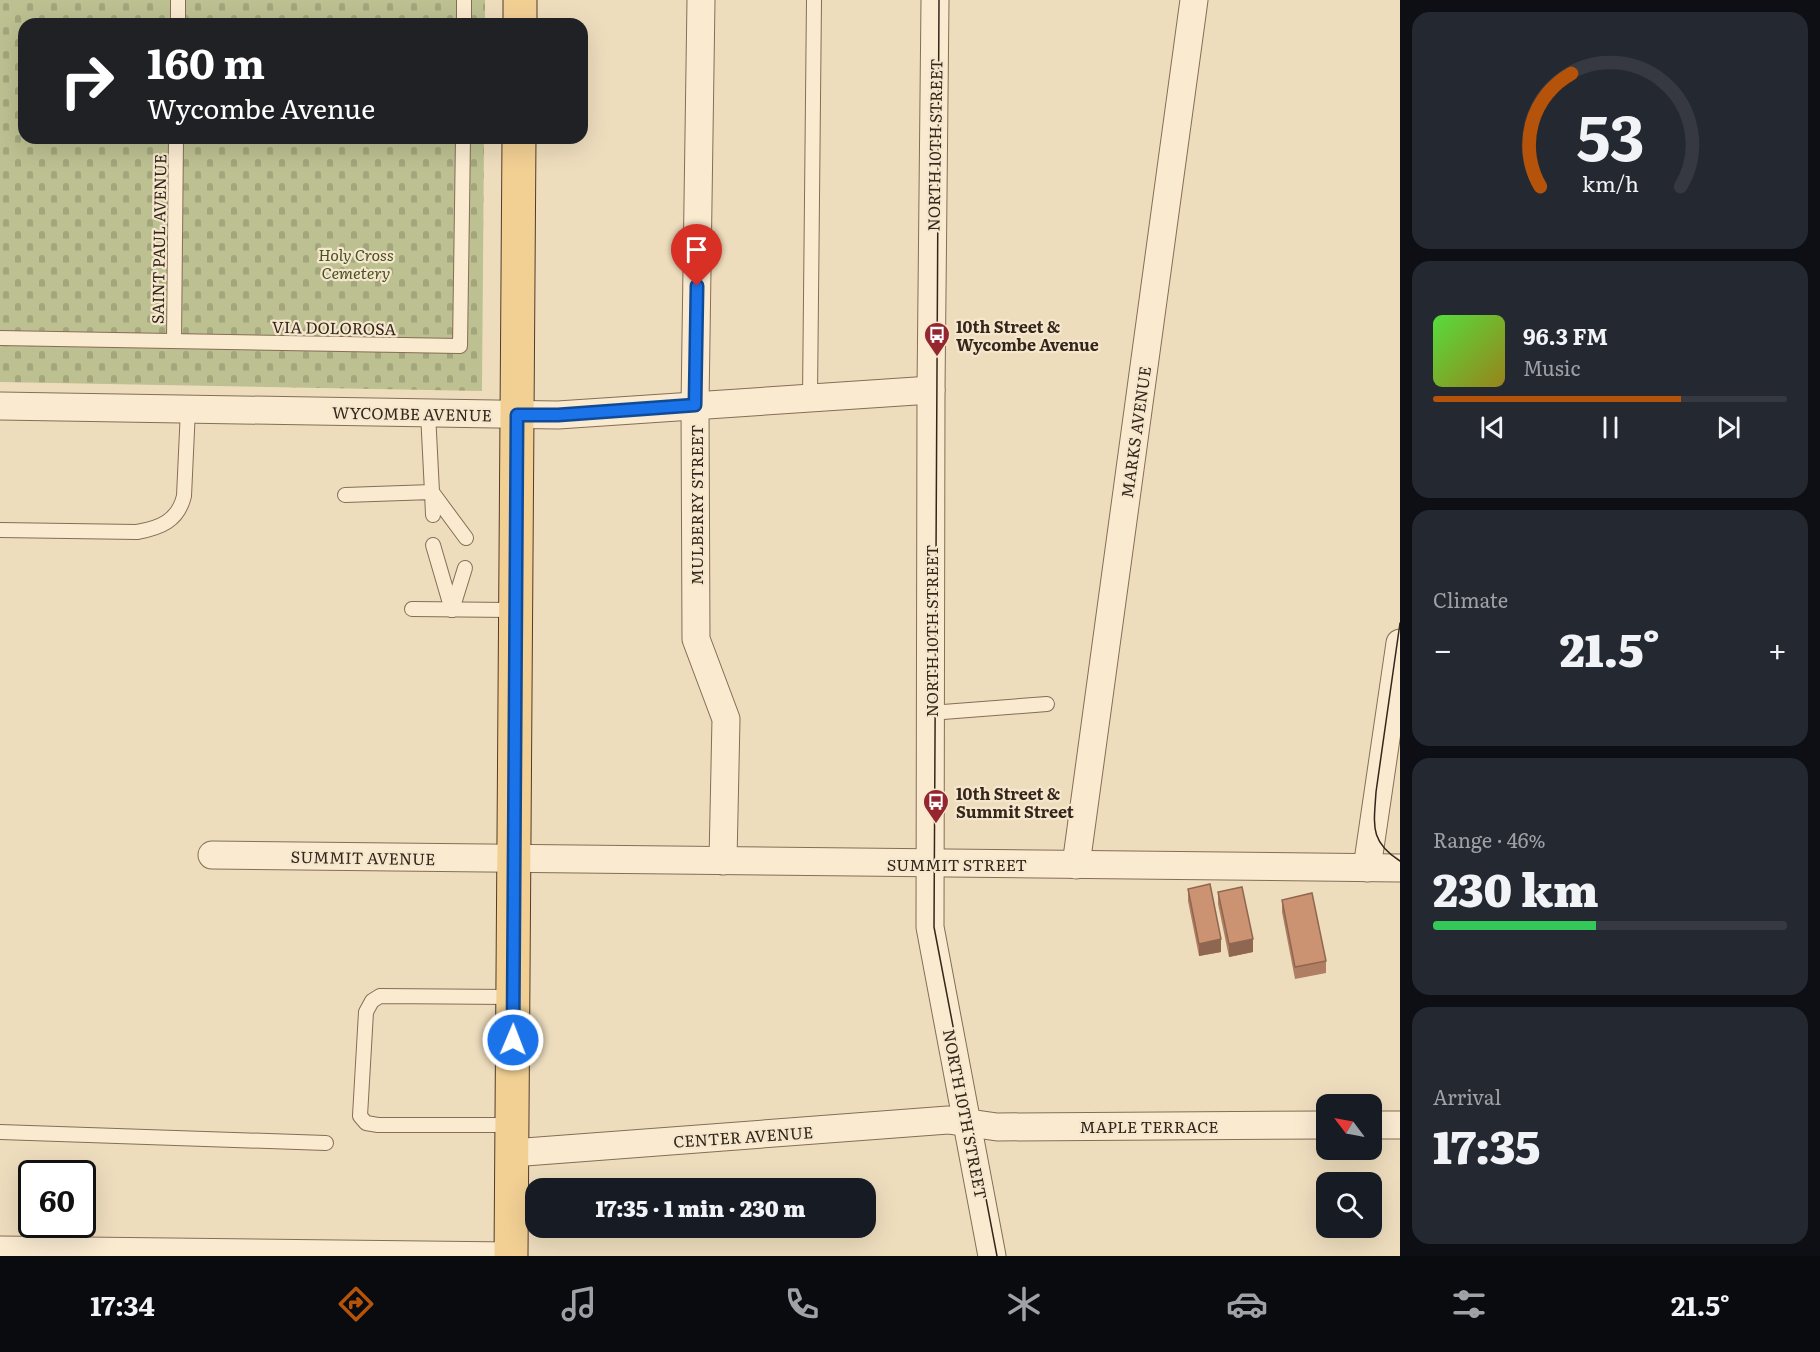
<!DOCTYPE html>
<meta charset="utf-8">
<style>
body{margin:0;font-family:Literata,serif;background:#242831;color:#f1f3f6;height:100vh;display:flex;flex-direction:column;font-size:22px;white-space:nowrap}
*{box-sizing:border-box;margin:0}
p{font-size:20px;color:#9ea1a6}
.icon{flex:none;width:33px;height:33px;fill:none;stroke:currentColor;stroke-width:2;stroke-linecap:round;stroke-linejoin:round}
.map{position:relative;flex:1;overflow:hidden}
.sheet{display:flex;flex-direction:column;gap:12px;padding:12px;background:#0d0f14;width:420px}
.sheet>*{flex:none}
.top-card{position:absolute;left:18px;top:18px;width:570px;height:126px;border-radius:18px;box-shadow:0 6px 24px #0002;background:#202124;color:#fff;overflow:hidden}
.needle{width:39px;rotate:302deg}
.buttons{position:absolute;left:1316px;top:1094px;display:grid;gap:12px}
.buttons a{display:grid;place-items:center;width:66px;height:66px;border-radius:12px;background:#171b24;box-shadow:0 6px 24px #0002;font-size:30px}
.speed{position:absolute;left:18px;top:1160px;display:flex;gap:12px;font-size:30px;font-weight:700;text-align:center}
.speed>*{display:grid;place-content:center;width:78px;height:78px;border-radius:50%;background:#171b24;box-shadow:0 6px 24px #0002;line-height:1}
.speed .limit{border:3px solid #111;border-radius:9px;background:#fff;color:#111}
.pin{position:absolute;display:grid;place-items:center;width:51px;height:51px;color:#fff;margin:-62px -26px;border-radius:50% 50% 50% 0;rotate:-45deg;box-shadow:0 0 6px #0007}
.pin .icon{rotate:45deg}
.me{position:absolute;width:66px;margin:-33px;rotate:1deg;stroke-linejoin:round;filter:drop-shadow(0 0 4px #0008)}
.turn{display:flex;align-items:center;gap:21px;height:126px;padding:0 30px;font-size:27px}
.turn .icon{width:78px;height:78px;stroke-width:2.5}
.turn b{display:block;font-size:42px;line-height:51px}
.big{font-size:45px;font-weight:800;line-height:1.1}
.sheet .tile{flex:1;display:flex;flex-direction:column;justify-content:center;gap:9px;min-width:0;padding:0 21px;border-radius:18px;background:#242831}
.sheet .dial{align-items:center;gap:0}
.dial svg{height:156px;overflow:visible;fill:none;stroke:#363941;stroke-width:7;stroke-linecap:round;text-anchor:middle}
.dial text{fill:#f1f3f6;stroke:none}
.song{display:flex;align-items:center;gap:18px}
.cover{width:72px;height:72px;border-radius:9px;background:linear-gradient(135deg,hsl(110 70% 55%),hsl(50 70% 35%))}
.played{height:6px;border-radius:3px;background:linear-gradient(90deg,#b45309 70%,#363941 70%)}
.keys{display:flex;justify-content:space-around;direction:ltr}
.heat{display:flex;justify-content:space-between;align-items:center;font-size:33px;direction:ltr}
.charge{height:9px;border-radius:4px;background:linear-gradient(90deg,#34c759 46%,#363941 0)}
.trip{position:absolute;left:525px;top:1178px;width:351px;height:60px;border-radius:18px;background:#171b24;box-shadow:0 6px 24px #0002;font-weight:800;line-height:60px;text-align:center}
.dock{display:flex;height:96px;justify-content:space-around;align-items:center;background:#090b0e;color:#9ea1a6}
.dock .icon{width:42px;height:42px}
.dock .active{color:#b45309}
.dock b{font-size:27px;color:#f1f3f6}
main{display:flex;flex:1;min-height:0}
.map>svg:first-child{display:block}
.cemetery{fill:url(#cemetery-stones)}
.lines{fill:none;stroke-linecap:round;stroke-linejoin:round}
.service-casing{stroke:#866d56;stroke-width:16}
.minor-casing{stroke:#866d56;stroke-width:29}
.primary-casing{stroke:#533b2b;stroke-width:35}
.service{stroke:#f9ead0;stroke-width:14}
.minor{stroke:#f9ead0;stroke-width:27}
.primary{stroke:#f2d094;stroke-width:33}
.tram{stroke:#35261b;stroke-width:1.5}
.wall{fill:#af7e63}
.shaded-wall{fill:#8f6750}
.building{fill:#cc9373;stroke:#8f6750;stroke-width:1.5}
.route-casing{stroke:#114b97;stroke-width:15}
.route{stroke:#1a73e8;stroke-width:10}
.labels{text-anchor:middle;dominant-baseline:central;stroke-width:4.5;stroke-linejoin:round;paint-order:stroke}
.street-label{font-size:16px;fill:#35261b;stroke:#f5e7cd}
.park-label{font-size:16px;font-style:italic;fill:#485122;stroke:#f5e7cd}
.poi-label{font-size:16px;font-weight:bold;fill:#35261b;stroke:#f5e7cd;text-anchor:start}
</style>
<main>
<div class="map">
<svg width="1400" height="1256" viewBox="0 0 1400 1256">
<defs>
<pattern id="cemetery-stones" width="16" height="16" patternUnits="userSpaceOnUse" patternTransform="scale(1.5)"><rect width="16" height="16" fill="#bdc091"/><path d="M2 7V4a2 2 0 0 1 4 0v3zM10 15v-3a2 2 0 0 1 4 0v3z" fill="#a3a57c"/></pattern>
</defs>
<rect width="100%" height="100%" fill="#eeddbd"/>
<path class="cemetery" d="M0,0H485V24H24V138H484L482,391L0,382Z"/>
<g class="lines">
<defs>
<g id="service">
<path d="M178,24V0"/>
<path d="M464,24V0"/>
<path d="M0,338L460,346L463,138"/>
<path d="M174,341L176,138"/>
<path d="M810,397L814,0"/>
<path d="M428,413L432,492L466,538"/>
<path d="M345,495L432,492L433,515"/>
<path d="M0,530L137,532C160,528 178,521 184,496L188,409"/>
<path d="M433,545L452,610"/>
<path d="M412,609L516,610"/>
<path d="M452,610L465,568"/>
<path d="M930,713L1047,704"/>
<path d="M512,1125H378L366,1123L360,1116L366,1012L372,1001L380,996L513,997"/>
<path d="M0,1132L326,1143"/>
</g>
<g id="minor">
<path d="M701,0L695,405L696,639L726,719L723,861"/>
<path d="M935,0L931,390L930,927L992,1256"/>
<path d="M0,406L558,415L931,390"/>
<path d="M212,855L1400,868"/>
<path d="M1076,865L1194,0"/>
<path d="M1367,868L1400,643"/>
<path d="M1371,1125H1400"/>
<path d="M512,1153L948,1120L997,1127L1326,1125"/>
<path d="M0,1250L511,1256"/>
</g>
<g id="primary">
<path d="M520,24V0"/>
<path d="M511,1256L519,138"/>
</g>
</defs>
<use href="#service" class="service-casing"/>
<use href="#minor" class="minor-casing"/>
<use href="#primary" class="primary-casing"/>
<use href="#service" class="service"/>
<use href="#minor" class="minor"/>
<use href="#primary" class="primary"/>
<g class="tram">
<path d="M939,0L934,927L997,1256"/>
<path d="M1400,623L1376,792C1374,825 1369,841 1400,861"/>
</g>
</g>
<g class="wall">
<path d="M1188,889L1221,952L1199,956L1188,901Z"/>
<path d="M1218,892L1253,952L1229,957L1218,904Z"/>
<path d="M1282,900L1326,961V973L1295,979L1282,912Z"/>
</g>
<g class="shaded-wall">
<path d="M1221,939V952L1199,956V944Z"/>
<path d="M1253,939V952L1229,957V944Z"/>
</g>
<g class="building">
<path d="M1210,884L1221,939L1199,944L1188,889Z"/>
<path d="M1242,887L1253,939L1229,944L1218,892Z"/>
<path d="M1312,893L1326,961L1295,967L1282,900Z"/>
</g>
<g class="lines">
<defs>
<path id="route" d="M513,1040L517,415H558L695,405L697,286"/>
</defs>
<use href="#route" class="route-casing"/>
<use href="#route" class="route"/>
</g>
<defs>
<symbol id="bus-pin" viewBox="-11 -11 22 30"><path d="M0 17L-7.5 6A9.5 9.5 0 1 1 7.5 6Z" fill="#95262d" stroke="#f5e7cd"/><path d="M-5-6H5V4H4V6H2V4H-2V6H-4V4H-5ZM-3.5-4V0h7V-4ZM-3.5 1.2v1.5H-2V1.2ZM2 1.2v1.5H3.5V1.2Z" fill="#fff"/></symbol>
</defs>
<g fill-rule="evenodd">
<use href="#bus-pin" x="922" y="320" width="30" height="40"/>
<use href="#bus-pin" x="921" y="787" width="30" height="40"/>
</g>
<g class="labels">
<g class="street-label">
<text transform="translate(934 145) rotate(-89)">NORTH 10TH STREET</text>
<text transform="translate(158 239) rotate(-89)">SAINT PAUL AVENUE</text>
<text transform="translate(334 327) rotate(1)">VIA DOLOROSA</text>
<text transform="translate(412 413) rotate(1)">WYCOMBE AVENUE</text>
<text transform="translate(1135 432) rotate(-82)">MARKS AVENUE</text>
<text transform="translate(696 505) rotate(-90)">MULBERRY STREET</text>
<text transform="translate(931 631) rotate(-90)">NORTH 10TH STREET</text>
<text transform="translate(363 857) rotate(1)">SUMMIT AVENUE</text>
<text x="957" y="864">SUMMIT STREET</text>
<text transform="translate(966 1114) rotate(79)">NORTH 10TH STREET</text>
<text x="1149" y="1126">MAPLE TERRACE</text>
<text transform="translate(743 1136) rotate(-4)">CENTER AVENUE</text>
</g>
<g class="park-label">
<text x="356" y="254">Holy Cross<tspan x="356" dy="18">Cemetery</tspan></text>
</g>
<g class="poi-label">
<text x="956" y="326">10th Street &amp;<tspan x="956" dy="18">Wycombe Avenue</tspan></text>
<text x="956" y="793">10th Street &amp;<tspan x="956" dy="18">Summit Street</tspan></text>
</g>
</g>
</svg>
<div class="buttons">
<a><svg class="needle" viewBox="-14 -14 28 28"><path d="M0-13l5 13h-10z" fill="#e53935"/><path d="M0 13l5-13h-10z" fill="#9ea1a6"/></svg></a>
<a><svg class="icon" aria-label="search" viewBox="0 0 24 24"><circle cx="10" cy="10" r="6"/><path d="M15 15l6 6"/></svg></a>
</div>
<div class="speed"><div class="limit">60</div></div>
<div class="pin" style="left:697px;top:286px;background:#d93025"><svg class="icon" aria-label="arrive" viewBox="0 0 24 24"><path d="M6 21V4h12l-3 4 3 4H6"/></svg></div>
<svg class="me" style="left:513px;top:1040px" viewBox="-20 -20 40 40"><circle r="17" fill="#1a73e8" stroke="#fff" stroke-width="3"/><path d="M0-11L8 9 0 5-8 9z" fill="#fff"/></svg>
<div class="trip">17:35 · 1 min · 230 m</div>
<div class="top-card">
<div class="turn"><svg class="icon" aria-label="right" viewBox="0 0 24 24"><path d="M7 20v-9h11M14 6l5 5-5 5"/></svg><div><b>160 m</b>Wycombe Avenue</div></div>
</div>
</div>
<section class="sheet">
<div class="tile dial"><svg viewBox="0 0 100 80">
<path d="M14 69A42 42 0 1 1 86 69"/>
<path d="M14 69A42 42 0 0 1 30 11" stroke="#b45309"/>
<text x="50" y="56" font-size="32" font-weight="700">53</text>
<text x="50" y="72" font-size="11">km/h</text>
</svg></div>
<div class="tile">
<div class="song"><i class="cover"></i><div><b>96.3 FM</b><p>Music</p></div></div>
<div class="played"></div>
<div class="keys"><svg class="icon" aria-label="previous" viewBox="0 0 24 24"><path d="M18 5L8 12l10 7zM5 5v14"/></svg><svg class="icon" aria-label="pause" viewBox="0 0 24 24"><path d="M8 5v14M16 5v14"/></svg><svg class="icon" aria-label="next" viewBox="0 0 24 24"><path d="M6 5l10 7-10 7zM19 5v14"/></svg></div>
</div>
<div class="tile"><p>Climate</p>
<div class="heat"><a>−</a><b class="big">21.5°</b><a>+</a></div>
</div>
<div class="tile"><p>Range · 46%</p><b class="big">230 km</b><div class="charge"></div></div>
<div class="tile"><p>Arrival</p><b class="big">17:35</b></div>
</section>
</main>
<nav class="dock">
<b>17:34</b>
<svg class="icon active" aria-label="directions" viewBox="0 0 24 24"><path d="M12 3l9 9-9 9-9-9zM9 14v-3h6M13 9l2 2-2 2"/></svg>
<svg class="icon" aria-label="music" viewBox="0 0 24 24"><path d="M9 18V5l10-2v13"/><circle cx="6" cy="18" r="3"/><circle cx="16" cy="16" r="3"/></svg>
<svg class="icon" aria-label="phone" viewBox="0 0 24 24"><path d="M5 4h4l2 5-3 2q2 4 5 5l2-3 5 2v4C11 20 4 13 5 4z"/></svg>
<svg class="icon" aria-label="climate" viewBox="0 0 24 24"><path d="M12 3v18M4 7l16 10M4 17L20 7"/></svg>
<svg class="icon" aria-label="car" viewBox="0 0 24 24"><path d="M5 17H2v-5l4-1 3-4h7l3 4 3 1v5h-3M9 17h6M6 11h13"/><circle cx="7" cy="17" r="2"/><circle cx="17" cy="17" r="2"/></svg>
<svg class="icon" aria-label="filters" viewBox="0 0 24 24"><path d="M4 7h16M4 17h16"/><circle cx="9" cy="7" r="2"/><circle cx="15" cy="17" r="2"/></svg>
<b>21.5°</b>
</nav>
